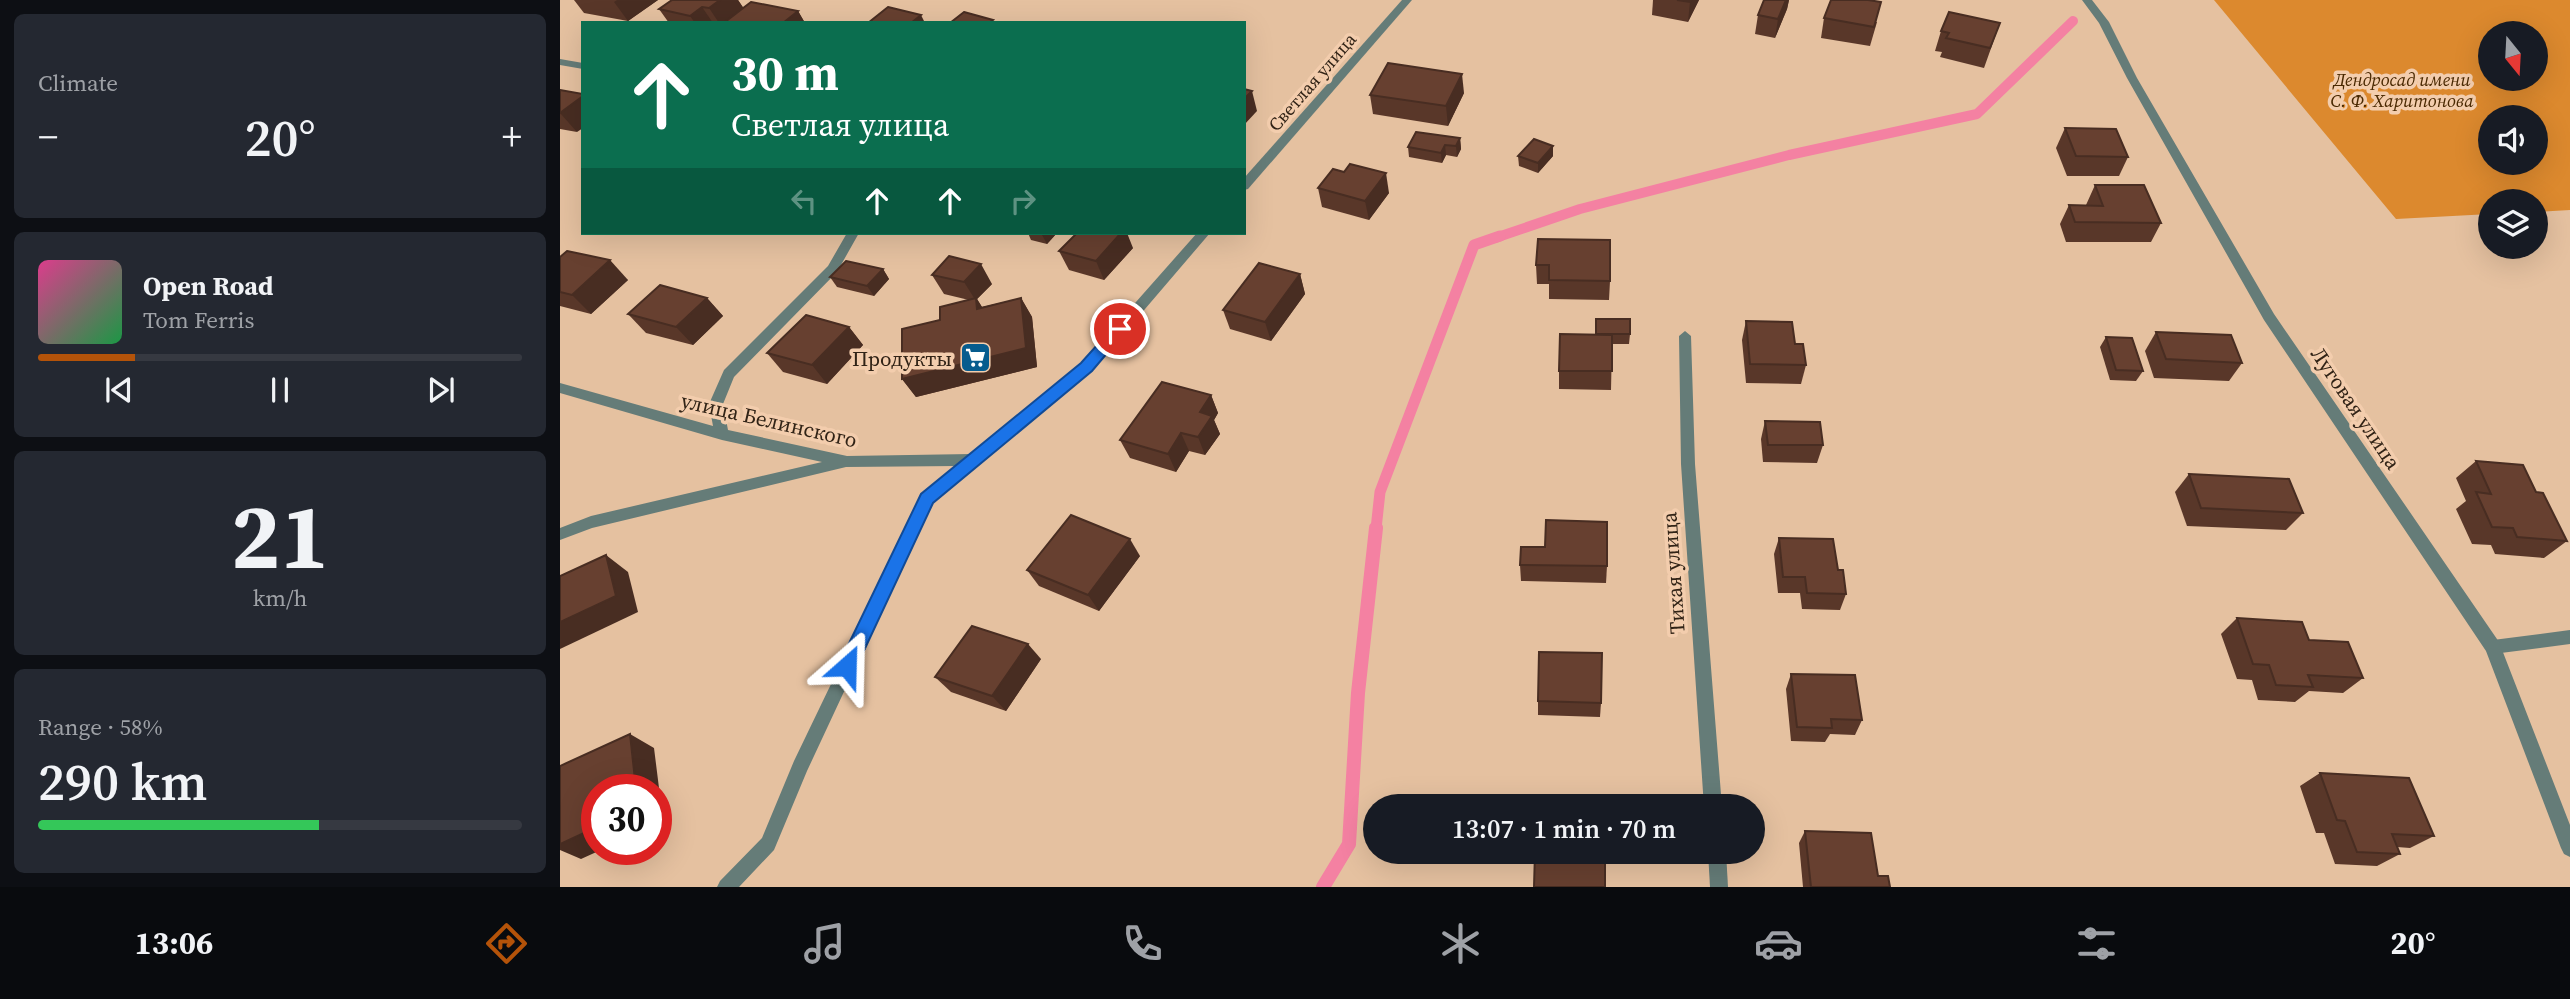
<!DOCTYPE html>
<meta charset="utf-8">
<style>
body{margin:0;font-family:"Source Serif 4",serif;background:#242831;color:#f1f3f6;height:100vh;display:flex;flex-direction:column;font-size:26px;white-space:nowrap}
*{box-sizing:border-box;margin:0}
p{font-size:23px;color:#9ea1a6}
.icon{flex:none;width:38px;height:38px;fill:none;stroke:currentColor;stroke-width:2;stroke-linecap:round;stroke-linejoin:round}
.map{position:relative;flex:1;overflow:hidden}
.drawer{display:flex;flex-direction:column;gap:14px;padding:14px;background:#0d0f14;width:560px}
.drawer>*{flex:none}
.banner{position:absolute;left:21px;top:21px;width:665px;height:214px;border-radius:0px;box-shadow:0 7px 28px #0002;background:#0b6e4f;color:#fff;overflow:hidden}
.needle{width:46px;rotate:162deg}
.tools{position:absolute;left:1918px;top:21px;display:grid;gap:14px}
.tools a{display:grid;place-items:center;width:70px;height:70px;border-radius:50%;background:#171b24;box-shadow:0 7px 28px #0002;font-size:35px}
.speed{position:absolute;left:21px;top:774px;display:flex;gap:14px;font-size:35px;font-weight:700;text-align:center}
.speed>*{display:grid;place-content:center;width:91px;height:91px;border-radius:50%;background:#171b24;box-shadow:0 7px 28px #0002;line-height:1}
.speed .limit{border:10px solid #d22;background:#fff;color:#111}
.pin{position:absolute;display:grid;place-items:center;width:60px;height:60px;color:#fff;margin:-30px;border:4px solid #fff;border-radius:50%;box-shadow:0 2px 7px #0007}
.me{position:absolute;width:77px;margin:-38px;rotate:25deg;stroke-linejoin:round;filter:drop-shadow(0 0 5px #0008)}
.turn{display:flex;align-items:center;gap:24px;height:147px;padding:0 35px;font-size:32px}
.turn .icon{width:91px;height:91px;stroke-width:2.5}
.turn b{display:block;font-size:49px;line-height:60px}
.lanes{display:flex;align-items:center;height:66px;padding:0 35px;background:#0003;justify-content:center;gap:35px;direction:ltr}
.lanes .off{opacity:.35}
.big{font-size:52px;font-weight:600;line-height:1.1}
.drawer .card{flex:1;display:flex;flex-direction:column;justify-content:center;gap:10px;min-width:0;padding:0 24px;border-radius:10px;background:#242831}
.drawer .dial{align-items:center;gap:0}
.dial b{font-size:91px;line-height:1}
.song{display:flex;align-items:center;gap:21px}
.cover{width:84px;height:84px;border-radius:10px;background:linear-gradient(135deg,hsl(330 70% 55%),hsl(140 70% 35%))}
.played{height:7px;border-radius:4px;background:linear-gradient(90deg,#b45309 20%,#363941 20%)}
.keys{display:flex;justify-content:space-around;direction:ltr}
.heat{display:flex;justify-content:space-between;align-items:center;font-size:38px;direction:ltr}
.charge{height:10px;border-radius:5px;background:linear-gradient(90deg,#34c759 58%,#363941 0)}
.trip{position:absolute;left:803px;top:794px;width:402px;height:70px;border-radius:35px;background:#171b24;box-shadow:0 7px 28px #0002;font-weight:600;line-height:70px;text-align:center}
.tabs{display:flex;height:112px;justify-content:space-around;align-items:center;background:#090b0e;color:#9ea1a6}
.tabs .icon{width:49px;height:49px}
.tabs .current{color:#b45309}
.tabs b{font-size:32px;color:#f1f3f6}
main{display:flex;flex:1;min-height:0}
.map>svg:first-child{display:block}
.green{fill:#dc892e;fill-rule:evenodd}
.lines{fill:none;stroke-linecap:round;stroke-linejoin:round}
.stream-far2{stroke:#f481a2;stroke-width:10}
.stream-far1{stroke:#f481a2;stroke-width:11}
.stream{stroke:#f481a2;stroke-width:14}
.minor{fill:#657c78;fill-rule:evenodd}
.tertiary{fill:#657c78;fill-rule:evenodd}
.wall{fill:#593729}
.shaded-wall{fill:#482d22}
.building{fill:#674030;stroke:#482d22;stroke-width:2}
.route{fill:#1a73e8;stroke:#114b97;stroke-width:2}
.labels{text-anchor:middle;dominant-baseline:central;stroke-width:7;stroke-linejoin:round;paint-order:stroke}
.far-park-label{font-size:18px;font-style:italic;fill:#492801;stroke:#f3cdad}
.far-street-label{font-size:18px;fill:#312316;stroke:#f3cdad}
.poi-label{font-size:21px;fill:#312316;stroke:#f3cdad;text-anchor:end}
.street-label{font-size:21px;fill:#312316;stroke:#f3cdad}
</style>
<main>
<section class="drawer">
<div class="card"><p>Climate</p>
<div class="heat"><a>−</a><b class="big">20°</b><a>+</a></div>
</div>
<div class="card">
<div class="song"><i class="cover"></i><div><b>Open Road</b><p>Tom Ferris</p></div></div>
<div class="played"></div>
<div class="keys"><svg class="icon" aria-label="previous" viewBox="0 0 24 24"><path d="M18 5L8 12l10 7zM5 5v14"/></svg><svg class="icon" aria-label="pause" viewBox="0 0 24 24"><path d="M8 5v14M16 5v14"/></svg><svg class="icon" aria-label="next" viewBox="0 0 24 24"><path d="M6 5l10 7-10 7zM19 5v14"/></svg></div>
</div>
<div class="card dial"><b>21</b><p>km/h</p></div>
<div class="card"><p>Range · 58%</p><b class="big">290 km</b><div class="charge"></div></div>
</section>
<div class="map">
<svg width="2010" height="887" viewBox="0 0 2010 887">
<rect width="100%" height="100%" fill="#e5c1a0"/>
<path class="green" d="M1654,0H2010V210L1976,212V201H1930V214L1836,219ZM1930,33H1976V79H1930ZM1930,117H1976V163H1930Z"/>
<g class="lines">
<path class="stream-far2" d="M935,238L1020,209L1229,155L1417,114L1513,21"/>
<path class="stream-far1" d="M816,529L820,492L914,245L940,236"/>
<path class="stream" d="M763,887L789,844L798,693L816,528"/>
<g class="minor">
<path d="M842,0H852L688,189L684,190V178Z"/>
<path d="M0,59L23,63V69L0,65Z"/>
<path d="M287,233H299L277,272L174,377L163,404L168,430L287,456L411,454L522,363L637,233H650L532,371L372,503L247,771L214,850L179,887H157L160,881L202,838L234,761L362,495L397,466L286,467L32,528L0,540V528L31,516L262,462L162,440L0,393V383L153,426L149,404L164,370L268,266Z"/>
<path d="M1125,331L1131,336L1135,464L1162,807H1144L1121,464L1119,336Z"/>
<path d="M2010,630V644L1933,654L1927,652L1925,647L1927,642L1933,640Z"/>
<path d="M1148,852H1166L1168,887H1150Z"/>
</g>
<path class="tertiary" d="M1522,0H1532L1549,22L1577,78L1714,314L1939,642L2010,825V857L2004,854L2001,848L1926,651L1704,320L1567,78L1539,23Z"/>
</g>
<g class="wall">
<path d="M14,0H98L68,21L24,13Z"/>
<path d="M112,0H178L183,8L238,11L245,23H109L99,9Z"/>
<path d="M1093,0H1139L1128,22L1092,15Z"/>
<path d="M1204,0H1229L1227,9L1215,38L1195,34L1198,15Z"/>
<path d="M1264,18L1317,22L1310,46L1261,38Z"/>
<path d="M1440,23L1424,68L1380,57L1382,52L1375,51L1381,31Z"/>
<path d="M0,90L17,132L0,129Z"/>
<path d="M904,93L888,126L813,114L810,95Z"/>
<path d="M1505,128L1568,157L1559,176H1507L1496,148Z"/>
<path d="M900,138L901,149L897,157L886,155L882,163L849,157L848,147Z"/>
<path d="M958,156H993L978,173L959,166Z"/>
<path d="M1535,185L1601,223L1591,242H1506L1500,224L1509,205H1526Z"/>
<path d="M758,188L829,193L809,220L762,207Z"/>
<path d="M468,233H497L487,244L471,240Z"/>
<path d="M978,239L1050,281L1049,300L989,299V284H977L976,265Z"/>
<path d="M573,248L544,280L509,270L499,251Z"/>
<path d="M0,257L68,280L31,314L0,306Z"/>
<path d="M323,269L329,279L314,296L277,287L270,277Z"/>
<path d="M740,274L745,294L711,341L670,329L663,310Z"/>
<path d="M372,275L432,284L417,299L422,307L461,298L472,317L477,367L356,397L342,379L409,300L384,294Z"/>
<path d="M147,298L163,316L133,345L86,333L68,314Z"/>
<path d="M1186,321L1235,344L1246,365L1241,384L1186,383L1182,340Z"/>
<path d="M289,327L303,345L267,384L223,372L207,353Z"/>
<path d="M1596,332L1682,363L1669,381L1594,378L1585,351Z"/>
<path d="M1035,334H1070L1069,344H1052L1051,390L999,389V371Z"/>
<path d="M1546,337L1583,371L1576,381L1550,380L1540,347Z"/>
<path d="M651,395L658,413L654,420L660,434L645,455L629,451L616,472L570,458L560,440Z"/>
<path d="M1205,421L1263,445L1257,463L1203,462L1201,439Z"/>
<path d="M1916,461L1976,492L2007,541L1984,558L1935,554L1931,545L1912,544L1896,509L1906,501L1896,478Z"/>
<path d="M1629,474L1743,513L1726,530L1627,526L1615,492Z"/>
<path d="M1219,538L1278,570L1286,594L1280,610L1242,609L1240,593H1218L1214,554Z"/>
<path d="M580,556L539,611L479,586L467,570Z"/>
<path d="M960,565L1047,566L1046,583L961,581Z"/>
<path d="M1677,618L1749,640L1803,678L1783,693L1749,691L1735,702L1698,700L1692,680L1677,679L1661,634Z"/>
<path d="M481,659L446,711L391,692L375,677Z"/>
<path d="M1231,674L1302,720L1295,735L1270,734L1265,742L1231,741L1226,689Z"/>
<path d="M978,701L1041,703L1040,717L978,715Z"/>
<path d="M1760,773L1874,836L1850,848L1837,847L1840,854L1817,866L1775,864L1764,833H1756L1740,786Z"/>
<path d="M1245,831L1318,876L1330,887H1243L1239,843Z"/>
</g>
<g class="shaded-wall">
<path d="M57,0H98L68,21L54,2Z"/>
<path d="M160,0H178L185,10L165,22L166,23H159L149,8Z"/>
<path d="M1131,0H1139L1128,22L1130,2Z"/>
<path d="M1226,0H1229L1227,9L1215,38L1218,19Z"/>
<path d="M142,7L153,23H135L130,16Z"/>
<path d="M238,11L245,23H223Z"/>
<path d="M361,15L365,23H351Z"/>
<path d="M902,74L904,93L888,126L886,106Z"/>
<path d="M692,91L697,111L684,125V99Z"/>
<path d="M23,96V128L17,132L0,113Z"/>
<path d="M900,138L901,149L897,157L896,146Z"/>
<path d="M885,145L886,155L882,163L881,153Z"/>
<path d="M993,146V156L978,173V163Z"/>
<path d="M826,173L829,193L809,220L805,201Z"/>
<path d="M481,233H497L487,244Z"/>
<path d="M561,233H567L573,248L544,280L536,261Z"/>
<path d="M50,260L68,280L31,314L12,295Z"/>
<path d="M421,264L432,284L417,299L428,317L417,309L416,301L404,282Z"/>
<path d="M323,269L329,279L314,296L307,286Z"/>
<path d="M740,274L745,294L711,341L705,322Z"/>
<path d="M147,298L163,316L133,345L116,327Z"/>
<path d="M461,298L472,317L477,367L356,397L342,379Z"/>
<path d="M289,327L303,345L267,384L252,365Z"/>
<path d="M651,395L658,413L654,420L660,434L645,455L638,437L640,412Z"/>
<path d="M621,433L629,451L616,472L608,454Z"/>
<path d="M570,539L580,556L539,611L528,595Z"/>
<path d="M46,555L68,572L78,612L0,649V622Z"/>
<path d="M468,644L481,659L446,711L432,696Z"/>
<path d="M70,734L94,748L103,820L96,823V789H76Z"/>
<path d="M37,827V849H43L21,859L0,850V844Z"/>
</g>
<g class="building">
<path d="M112,0H160L149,8L142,7L130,16L99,9Z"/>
<path d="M1117,0H1131L1130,2Z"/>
<path d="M1204,0H1226L1218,19L1198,15Z"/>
<path d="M1271,0H1308L1321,2L1314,27L1264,18Z"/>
<path d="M191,2L238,11L223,23H171L165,22Z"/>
<path d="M328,7L361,15L351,23H308Z"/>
<path d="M404,12L433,20L429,23H390Z"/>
<path d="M1389,12L1440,23L1430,48L1386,38L1389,33L1381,31Z"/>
<path d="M828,63L902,74L886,106L810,95Z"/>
<path d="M684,89L692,91L684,99Z"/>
<path d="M0,90L23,94V96L0,113Z"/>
<path d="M1505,128L1556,129L1568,157L1516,156Z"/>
<path d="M856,132L900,138L896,146L885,145L881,153L848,147Z"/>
<path d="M974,139L993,146L978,163L958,156Z"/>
<path d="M790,164L826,173L805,201L758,188L773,169L784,172Z"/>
<path d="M1535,185H1584L1601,223L1515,222L1509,205L1543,206Z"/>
<path d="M517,233H561L536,261L499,251Z"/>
<path d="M978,239L1050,240V281L989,280V265H976Z"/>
<path d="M7,251L50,260L12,295L0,292V257Z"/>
<path d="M389,256L421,264L404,282L372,275Z"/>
<path d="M286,261L323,269L307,286L270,277Z"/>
<path d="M699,263L740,274L705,322L663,310Z"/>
<path d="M100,285L147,298L116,327L68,314Z"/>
<path d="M416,298L417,309L461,298L466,348L342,379V329L380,320V307Z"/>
<path d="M246,315L289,327L252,365L207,353Z"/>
<rect x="1036" y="319" width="34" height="15"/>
<path d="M1186,321L1232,322L1235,344H1243L1246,365L1190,364Z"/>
<path d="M1596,332L1671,335L1682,363L1606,359Z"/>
<path d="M1000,334L1052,335V371H999Z"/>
<path d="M1546,337L1572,338L1583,371L1556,370Z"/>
<path d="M602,382L651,395L640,412L652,416L638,437L621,433L608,454L560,440Z"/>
<path d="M1205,421L1260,422L1263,445H1208Z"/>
<path d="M1916,461L1963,465L1976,492L1983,493L2007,541L1957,537L1953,528L1932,527L1916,492L1931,494Z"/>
<path d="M1629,474L1729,479L1743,513L1641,508Z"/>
<path d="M511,515L570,539L528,595L467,570Z"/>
<path d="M986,520L1047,522V566L960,565L961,547H985Z"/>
<path d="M1219,538L1273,539L1278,570H1283L1286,594L1247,593L1245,577H1223Z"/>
<path d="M46,555L56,596L0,622V576Z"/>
<path d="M1677,618L1742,622L1749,640L1788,642L1803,678L1748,675L1753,687L1716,685L1709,665L1693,664Z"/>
<path d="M412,626L468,644L432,696L375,677Z"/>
<path d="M979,652L1042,653L1041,703L978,701Z"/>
<path d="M1231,674L1295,675L1302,720L1271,719L1272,728L1237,727Z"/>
<path d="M70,734L76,789H37V827L0,844V766Z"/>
<path d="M1760,773L1849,778L1874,836L1832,834L1840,854L1797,852L1785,821L1777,820Z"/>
<path d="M1245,831L1311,833L1318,876H1328L1330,887H1251Z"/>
<path d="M975,852H1045V887H974Z"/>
</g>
<path class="route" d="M560,323L568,329L565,332L532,371L373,503L294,672L287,675L281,672L278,666L281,660L361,494L521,363L555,325Z"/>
<defs>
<symbol id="supermarket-square" viewBox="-11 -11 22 22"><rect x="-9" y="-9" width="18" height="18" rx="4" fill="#065c8e" stroke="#f3cdad"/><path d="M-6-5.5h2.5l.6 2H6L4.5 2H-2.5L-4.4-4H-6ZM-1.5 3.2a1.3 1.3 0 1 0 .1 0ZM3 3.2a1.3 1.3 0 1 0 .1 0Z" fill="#fff"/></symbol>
</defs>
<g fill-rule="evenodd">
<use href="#supermarket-square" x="398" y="340" width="35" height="35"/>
</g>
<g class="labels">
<g class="far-park-label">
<text x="1842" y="79">Дендросад имени<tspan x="1842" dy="21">С. Ф. Харитонова</tspan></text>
</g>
<g class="far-street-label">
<text transform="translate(752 82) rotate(-49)">Светлая улица</text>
</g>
<g class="poi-label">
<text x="392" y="358">Продукты</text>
</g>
<g class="street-label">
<text transform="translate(1796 408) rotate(56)">Луговая улица</text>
<text transform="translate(209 420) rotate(13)">улица Белинского</text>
<text transform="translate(1113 573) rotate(-94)">Тихая улица</text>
</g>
</g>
</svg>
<div class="tools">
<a><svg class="needle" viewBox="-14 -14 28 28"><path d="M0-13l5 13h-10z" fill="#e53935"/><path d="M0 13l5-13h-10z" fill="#9ea1a6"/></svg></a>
<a><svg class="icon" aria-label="sound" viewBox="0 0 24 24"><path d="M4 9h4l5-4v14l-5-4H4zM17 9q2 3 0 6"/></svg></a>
<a><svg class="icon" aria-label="layers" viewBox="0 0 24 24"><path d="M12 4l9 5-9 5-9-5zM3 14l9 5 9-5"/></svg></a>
</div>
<div class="speed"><div class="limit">30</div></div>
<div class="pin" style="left:560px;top:329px;background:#d93025"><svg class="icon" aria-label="arrive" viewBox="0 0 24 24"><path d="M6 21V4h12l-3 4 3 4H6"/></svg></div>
<svg class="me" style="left:287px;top:666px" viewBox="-20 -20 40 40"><path d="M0-17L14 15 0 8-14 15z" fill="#1a73e8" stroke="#fff" stroke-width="4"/></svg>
<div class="trip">13:07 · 1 min · 70 m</div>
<div class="banner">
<div class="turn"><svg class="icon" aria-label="ahead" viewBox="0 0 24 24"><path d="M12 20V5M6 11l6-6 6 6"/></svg><div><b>30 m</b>Светлая улица</div></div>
<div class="lanes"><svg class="icon off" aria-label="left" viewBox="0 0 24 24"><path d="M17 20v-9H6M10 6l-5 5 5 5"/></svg><svg class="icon" aria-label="ahead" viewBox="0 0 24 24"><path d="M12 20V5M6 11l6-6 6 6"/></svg><svg class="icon" aria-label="ahead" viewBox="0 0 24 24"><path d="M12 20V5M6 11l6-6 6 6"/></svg><svg class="icon off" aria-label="right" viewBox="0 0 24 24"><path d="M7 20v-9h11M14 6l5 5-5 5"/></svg></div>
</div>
</div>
</main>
<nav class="tabs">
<b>13:06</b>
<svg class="icon current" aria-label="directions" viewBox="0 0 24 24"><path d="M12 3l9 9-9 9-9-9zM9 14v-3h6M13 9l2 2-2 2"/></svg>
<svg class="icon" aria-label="music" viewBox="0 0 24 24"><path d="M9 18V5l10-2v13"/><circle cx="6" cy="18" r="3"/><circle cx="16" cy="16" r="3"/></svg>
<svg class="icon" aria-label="phone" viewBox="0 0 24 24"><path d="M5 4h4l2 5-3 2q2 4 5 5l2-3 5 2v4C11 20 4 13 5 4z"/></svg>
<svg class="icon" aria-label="climate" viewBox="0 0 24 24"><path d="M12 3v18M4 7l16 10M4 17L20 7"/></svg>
<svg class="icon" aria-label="car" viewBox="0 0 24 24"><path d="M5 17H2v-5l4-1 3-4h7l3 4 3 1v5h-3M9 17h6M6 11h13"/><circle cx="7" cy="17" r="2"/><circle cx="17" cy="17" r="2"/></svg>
<svg class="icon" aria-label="filters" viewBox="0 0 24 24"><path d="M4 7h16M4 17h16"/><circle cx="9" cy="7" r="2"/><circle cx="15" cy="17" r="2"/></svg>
<b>20°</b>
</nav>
